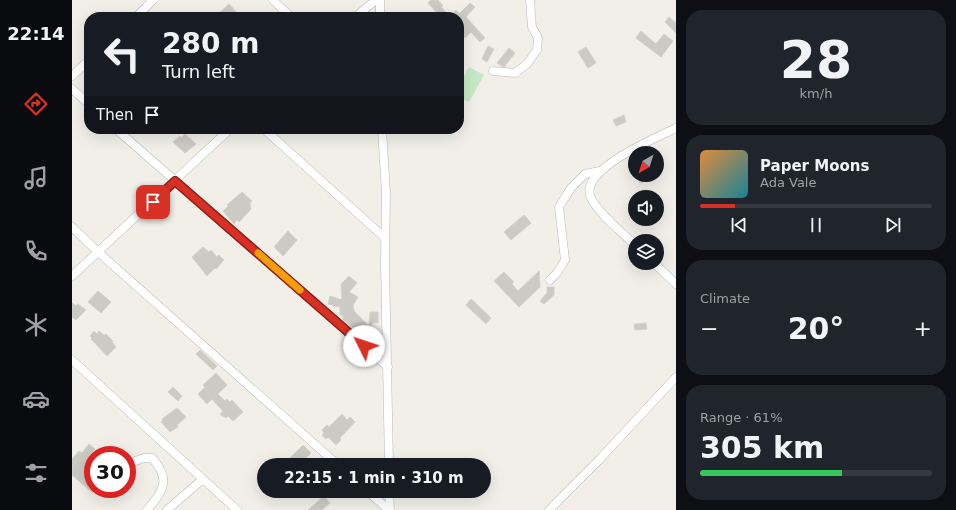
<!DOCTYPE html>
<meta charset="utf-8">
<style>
body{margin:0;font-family:"DejaVu Sans",sans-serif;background:#20242c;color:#f1f3f6;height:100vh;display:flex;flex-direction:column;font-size:15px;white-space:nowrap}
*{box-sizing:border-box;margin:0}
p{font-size:13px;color:#9ea1a6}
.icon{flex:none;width:22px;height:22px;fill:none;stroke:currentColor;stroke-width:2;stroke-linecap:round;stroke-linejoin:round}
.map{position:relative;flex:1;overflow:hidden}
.sheet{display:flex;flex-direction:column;gap:10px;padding:10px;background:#0d0f14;width:280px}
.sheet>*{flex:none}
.hud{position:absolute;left:12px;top:12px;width:380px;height:122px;border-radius:16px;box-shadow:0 4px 16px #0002;background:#171b24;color:#f1f3f6;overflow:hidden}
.needle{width:26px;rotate:219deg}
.fabs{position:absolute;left:556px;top:146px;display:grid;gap:8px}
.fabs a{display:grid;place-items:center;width:36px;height:36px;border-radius:50%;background:#171b24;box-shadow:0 4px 16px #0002;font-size:20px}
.speed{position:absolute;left:12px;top:446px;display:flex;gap:8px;font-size:20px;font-weight:700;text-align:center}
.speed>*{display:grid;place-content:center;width:52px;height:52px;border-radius:50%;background:#171b24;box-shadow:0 4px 16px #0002;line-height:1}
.speed .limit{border:6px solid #d22;background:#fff;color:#111}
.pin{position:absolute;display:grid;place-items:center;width:34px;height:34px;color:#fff;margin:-17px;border-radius:8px;box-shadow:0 2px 6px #0006}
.me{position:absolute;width:44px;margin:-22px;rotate:311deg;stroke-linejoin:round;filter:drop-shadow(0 0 3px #0008)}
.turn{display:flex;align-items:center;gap:14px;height:84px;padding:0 12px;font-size:18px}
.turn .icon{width:52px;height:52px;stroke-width:2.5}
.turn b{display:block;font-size:28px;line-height:34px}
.then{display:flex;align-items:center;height:38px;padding:0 12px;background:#0003;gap:8px;font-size:15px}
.big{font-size:30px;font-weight:700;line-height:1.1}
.sheet .widget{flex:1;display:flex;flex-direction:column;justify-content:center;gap:6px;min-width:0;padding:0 14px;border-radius:16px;background:#20242c}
.sheet .dial{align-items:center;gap:0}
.dial b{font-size:52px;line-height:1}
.song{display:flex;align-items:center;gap:12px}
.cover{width:48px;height:48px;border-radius:6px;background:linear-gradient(135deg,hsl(30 70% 55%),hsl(190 70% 35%))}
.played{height:4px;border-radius:2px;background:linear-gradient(90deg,#d93025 15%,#363941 15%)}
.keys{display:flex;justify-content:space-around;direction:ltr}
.heat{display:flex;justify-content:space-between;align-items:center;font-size:22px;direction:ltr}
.charge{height:6px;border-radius:3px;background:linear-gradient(90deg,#34c759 61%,#363941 0)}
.trip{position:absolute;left:185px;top:458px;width:234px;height:40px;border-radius:20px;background:#171b24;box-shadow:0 4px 16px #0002;font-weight:700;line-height:40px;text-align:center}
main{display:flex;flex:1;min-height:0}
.menu{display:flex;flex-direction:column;width:72px;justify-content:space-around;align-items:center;background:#090b0e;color:#9ea1a6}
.menu .icon{width:28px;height:28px}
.menu .selected{color:#d93025}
.menu b{font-size:18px;color:#f1f3f6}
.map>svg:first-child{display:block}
.green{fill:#c5e8c5}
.building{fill:#cccac5;stroke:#d6d1c6}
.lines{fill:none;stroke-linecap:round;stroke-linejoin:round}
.minor-casing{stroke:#b5b8bc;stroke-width:9}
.minor{stroke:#fff;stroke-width:8}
.route-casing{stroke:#8d1f18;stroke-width:10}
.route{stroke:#d93025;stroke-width:7}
.slow{stroke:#f59e0b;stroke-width:7}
</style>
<main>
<nav class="menu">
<b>22:14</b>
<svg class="icon selected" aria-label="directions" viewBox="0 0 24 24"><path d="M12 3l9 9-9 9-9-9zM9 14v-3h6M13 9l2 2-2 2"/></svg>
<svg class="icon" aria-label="music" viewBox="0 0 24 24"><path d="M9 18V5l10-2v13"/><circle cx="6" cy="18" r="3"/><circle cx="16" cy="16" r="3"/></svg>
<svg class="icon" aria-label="phone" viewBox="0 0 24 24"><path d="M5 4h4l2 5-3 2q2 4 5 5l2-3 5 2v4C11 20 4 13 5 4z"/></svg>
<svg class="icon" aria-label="climate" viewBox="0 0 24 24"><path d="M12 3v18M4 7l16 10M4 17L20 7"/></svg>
<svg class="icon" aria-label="car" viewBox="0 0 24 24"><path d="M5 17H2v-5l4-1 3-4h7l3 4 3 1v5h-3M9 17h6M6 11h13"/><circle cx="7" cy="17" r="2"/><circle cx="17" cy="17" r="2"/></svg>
<svg class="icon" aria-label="filters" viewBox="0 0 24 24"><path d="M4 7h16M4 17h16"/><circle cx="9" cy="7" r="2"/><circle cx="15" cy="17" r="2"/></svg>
</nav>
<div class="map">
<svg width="604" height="510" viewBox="0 0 604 510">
<rect width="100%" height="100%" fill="#f1efe8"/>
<path class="green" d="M397,67L412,75L397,102L387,97V85Z"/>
<g class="building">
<path d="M359,0H366L371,6L369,7L378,16L384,10L387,14L398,3L403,7L394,17L413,38L408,42L399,32L393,38L387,32V17H369L356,3Z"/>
<path d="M157,4L164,12L159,17H143Z"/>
<path d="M597,17L604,23V33L593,22Z"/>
<path d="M569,31L584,44L592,34L601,41L589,57L564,38Z"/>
<path d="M416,46L422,49L415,62L410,59Z"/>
<path d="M514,47L524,63L516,68L506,52Z"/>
<path d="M437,48L443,53L432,67L430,66L425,63Z"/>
<path d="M552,115L554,122L544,126L541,120Z"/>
<path d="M113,134L124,144L113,153L101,142L108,136L109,138Z"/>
<path d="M565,175H588V176L568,183Z"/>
<path d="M170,192L180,201L178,203L179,209L167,222L165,220L162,224L151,211L156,206L155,205Z"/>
<path d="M452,215L459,223L439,240L432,232Z"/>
<path d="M216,231L225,240L211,256L202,247Z"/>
<path d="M131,247L137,252L139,250L145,257L147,255L152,260L144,269L143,268L135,276L120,257Z"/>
<path d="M467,271L468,287L447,307L422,281L432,272L442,282L440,284L446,291Z"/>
<path d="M277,276L285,283L277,292L286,297L281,305L282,311L297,326L298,312H306V323L302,322L290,335L271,320V315H268V307L256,304L258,296L270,300L269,284Z"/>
<path d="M475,287H482V295L472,304L468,301L475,293Z"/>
<path d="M26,291L39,302L29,313L16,302Z"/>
<path d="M399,299L419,318L414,324L394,305Z"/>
<path d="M0,303L4,306L6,304L14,310L4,320L0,317Z"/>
<path d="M574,323L575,329L563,330L562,324Z"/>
<path d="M22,331L25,334L27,331L32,335L34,334L41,341L40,342L44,347L35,356L19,339L20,338L18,336Z"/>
<path d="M128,350L145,366L141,370L124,354Z"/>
<path d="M144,373L155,385L146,394L153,401L155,399L158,402L160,400L171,412L161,421L156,416L154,418L148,414L151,411L140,399L135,404L126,394L133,387L131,385Z"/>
<path d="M101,387L110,396L106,401L96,392Z"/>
<path d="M105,408L114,417L105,425L106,427L98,432L89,422L91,420L90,419Z"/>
<path d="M270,414L275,420L278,417L283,422L268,438L269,440L264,445L256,437L254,439L250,435L252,433L250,430L255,425L257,427Z"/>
<path d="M17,444L23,449L15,458L21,464V493L0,475V459L7,451L10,453Z"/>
<path d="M231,445L239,453L227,465H211Z"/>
<path d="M252,496L258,503L250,510H236Z"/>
</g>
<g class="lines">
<defs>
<g id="minor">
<path d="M201,0L219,17"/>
<path d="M64,17L81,0"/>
<path d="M283,17L304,0"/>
<path d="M308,17V0"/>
<path d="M421,71L443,73L455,64L465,50L466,38L460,27L458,0"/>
<path d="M0,76L17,60"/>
<path d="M0,89L17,104"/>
<path d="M44,129L316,367"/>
<path d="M192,129L313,238"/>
<path d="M310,129L314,193L313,263L317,465"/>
<path d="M0,227L26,252L266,465"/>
<path d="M563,245C549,231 530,217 520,200C502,171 584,138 604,128"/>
<path d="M582,263L604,284"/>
<path d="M0,276L158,129"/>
<path d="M478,280L485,273L493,260L487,207L499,188L513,174L528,171"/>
<path d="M0,360L165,510"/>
<path d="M55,464L72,458H80C99,479 92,491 75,510"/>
<path d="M295,491L317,510"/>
<path d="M317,491L318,510"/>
<path d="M95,510L131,479"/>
<path d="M477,510L526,461L604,377"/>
</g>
</defs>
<use href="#minor" class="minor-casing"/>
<use href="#minor" class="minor"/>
</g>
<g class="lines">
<defs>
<path id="route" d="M81,202L103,181L292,346"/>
</defs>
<use href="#route" class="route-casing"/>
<use href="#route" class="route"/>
<path class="slow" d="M186,253L228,290"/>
</g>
</svg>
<div class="fabs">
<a><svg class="needle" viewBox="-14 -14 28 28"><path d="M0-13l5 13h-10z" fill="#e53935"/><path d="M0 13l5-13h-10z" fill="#9ea1a6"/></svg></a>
<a><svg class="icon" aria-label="sound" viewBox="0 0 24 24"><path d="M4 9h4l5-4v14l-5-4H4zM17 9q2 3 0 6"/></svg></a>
<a><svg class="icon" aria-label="layers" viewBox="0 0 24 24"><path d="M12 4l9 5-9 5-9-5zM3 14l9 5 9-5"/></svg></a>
</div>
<div class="speed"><div class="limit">30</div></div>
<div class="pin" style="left:81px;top:202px;background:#d93025"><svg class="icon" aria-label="arrive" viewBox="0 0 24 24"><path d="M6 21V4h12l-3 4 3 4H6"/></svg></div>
<svg class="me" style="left:292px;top:346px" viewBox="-20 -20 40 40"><circle r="19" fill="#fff"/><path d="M0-13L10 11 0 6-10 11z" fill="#d93025"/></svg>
<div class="trip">22:15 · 1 min · 310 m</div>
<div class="hud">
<div class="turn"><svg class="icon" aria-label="left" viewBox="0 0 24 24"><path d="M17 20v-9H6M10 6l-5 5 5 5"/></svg><div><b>280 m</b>Turn left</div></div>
<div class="then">Then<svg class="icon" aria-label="arrive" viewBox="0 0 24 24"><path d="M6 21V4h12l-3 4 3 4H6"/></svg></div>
</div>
</div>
<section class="sheet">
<div class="widget dial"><b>28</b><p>km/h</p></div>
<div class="widget">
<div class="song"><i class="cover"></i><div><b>Paper Moons</b><p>Ada Vale</p></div></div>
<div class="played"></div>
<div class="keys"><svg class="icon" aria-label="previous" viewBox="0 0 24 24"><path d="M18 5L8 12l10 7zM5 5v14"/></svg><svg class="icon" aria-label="pause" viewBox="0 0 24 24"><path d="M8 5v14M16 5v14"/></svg><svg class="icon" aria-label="next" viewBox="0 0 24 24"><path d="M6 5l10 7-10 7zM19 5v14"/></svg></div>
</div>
<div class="widget"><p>Climate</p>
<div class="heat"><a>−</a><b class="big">20°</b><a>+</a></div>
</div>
<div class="widget"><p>Range · 61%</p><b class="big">305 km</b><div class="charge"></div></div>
</section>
</main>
